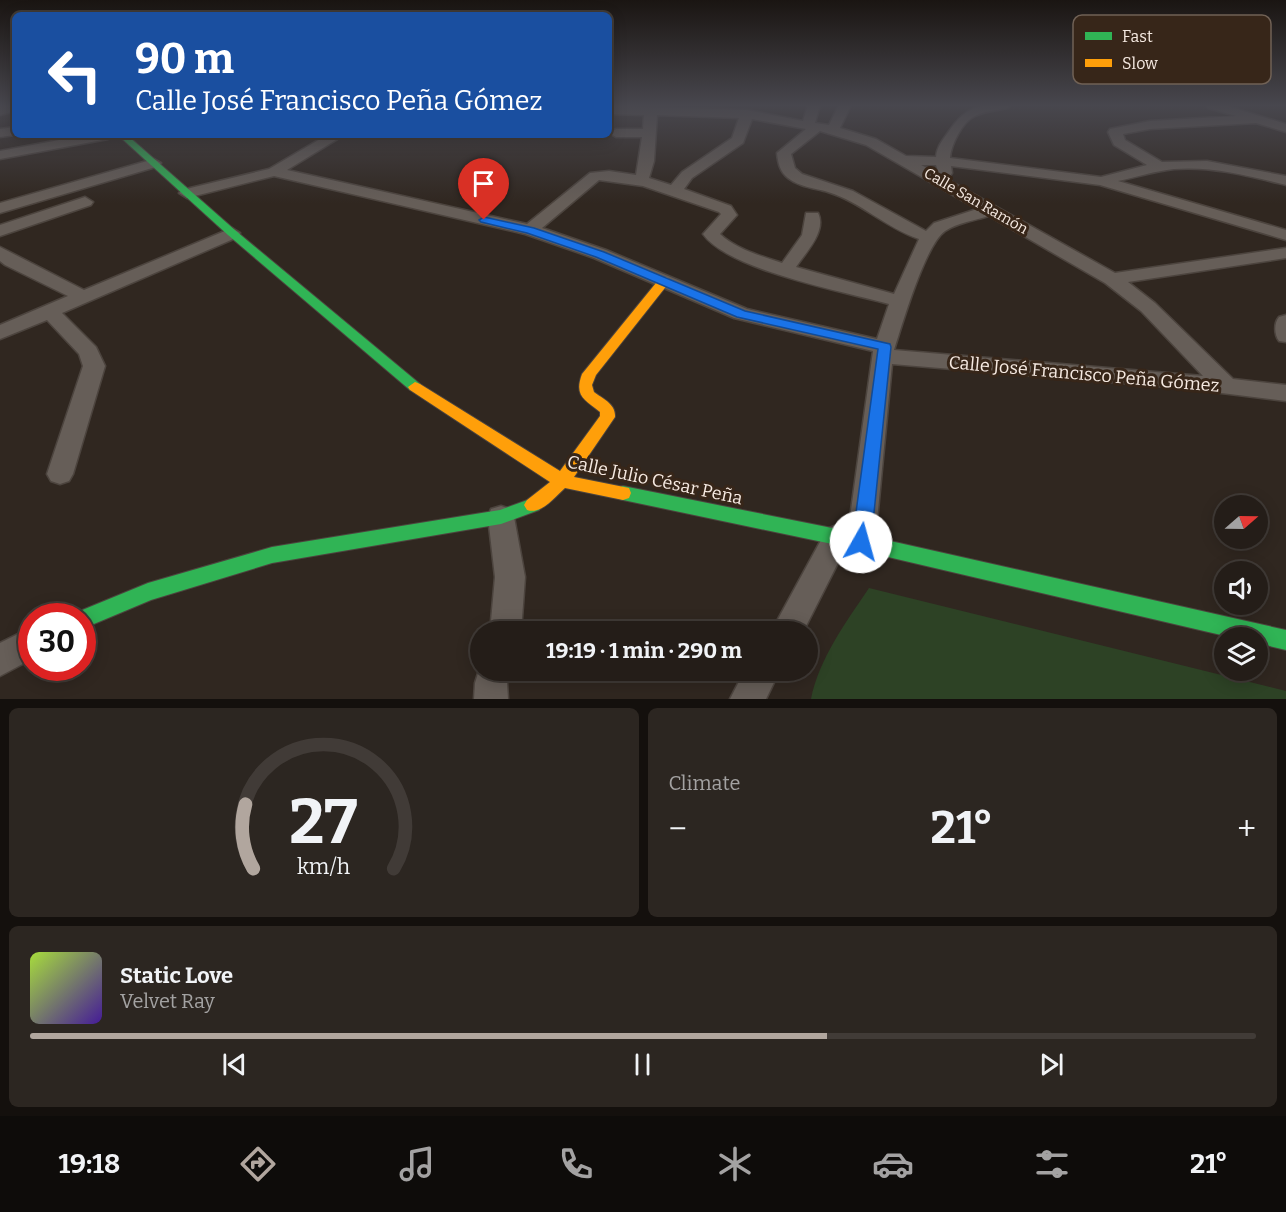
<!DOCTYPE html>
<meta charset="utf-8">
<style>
body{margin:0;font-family:Bitter,serif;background:#2c2621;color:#f1f3f6;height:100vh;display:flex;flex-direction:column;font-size:22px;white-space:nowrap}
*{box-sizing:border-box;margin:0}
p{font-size:20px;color:#a3a2a2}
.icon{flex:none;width:33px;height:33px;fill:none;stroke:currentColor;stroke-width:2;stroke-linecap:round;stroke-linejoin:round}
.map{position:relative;height:699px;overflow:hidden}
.details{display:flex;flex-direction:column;gap:9px;padding:9px;background:#14100d;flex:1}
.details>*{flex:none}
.guide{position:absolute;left:12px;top:12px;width:600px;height:126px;border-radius:9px;box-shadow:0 3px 15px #0003,0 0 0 2px #413b37;background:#1a4fa0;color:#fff;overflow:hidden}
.needle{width:39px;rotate:70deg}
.buttons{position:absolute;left:1214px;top:495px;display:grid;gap:12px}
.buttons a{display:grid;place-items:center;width:54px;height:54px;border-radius:50%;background:#241d18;box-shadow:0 3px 15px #0003,0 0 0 2px #413b37;font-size:30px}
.speed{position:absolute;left:18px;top:603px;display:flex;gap:12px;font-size:30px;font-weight:700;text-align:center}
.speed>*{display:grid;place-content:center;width:78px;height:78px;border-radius:50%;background:#241d18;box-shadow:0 3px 15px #0003,0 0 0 2px #413b37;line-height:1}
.speed .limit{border:9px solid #d22;background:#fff;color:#111}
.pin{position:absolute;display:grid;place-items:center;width:51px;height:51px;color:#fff;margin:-62px -26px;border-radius:50% 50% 50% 0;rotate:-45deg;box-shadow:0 0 6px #0007}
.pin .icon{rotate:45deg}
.me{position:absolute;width:66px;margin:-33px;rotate:7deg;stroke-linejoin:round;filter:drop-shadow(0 0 4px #0008)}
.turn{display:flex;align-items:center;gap:21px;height:126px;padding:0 24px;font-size:27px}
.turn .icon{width:78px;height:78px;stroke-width:2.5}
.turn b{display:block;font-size:42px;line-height:51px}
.big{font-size:45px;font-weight:700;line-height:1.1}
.details .widget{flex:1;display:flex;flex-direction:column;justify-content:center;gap:9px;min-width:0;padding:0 21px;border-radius:9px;background:#2c2621}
.details .dial{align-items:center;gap:0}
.dial svg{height:156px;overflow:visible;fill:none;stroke:#413b37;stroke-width:7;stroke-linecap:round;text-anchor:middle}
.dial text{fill:#f1f3f6;stroke:none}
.song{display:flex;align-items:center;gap:18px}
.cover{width:72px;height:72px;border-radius:9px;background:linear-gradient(135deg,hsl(80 70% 55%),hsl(260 70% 35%))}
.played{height:6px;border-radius:3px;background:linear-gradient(90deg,#b1a69e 65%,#413b37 65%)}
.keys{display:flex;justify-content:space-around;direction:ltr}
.heat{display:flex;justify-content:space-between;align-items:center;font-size:33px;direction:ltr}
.details .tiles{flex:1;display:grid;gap:9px;grid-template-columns:1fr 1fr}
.widget:last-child{grid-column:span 2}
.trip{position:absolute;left:470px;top:621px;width:348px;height:60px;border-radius:30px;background:#241d18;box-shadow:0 3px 15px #0003,0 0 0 2px #413b37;font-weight:700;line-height:60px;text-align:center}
.tabs{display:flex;height:96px;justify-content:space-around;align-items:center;background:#0e0c0a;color:#a3a2a2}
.tabs .icon{width:42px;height:42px}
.tabs .on{color:#b1a69e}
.tabs b{font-size:27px;color:#f1f3f6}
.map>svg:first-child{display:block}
.green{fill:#2d4225}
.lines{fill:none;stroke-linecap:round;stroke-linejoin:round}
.street-casing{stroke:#4c443e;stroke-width:3}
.fast-casing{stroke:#4c443e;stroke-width:2}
.slow-casing{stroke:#4c443e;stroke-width:2}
.street{fill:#665e58;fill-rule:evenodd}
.fast{fill:#30b455;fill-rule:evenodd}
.slow{fill:#ff9f0a;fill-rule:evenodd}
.route{fill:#1a73e8;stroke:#114b97;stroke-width:1.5}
.labels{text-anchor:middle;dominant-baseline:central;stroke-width:6;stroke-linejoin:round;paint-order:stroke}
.far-street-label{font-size:15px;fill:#f6eae2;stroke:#372619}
.street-label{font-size:18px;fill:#f6eae2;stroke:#372619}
.key{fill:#372619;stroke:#706155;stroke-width:1.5}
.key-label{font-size:16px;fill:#f6eae2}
</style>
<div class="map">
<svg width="1286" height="699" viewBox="0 0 1286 699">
<rect width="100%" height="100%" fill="#302720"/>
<path class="green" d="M869,588L1286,691V699H811C819,659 846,622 869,588Z"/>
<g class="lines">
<defs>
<g id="street">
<path d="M9,105H15V111L0,115V107Z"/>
<path d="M808,105H820L815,123L829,125L839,105H851L840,128L876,139L906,156L936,157C937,146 943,140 949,131C967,105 979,105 1010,105L1008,108C998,110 984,111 975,116C962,122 951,145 950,158L1101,177L1147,165L1114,145L1108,132L1110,129L1150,121L1236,116L1208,108L1206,105H1224L1286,124V132L1256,123L1150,129L1123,134L1125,140L1162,162L1207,161L1286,176V185C1249,176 1212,166 1174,169C1155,171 1137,177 1118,181L1286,230V240L1100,185L951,166L952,173L950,176L943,177L1115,273L1286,248V258L1128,282L1155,303L1233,379L1286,385V401L1181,388L892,364L875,542L871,550L861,554L851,550L848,543L803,632H771L827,529L837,525L847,529L848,532L873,351L734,318L594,258L525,234L274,176L187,198L179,193L182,190L269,169L327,135H344L287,170L527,224L590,173L609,171L636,175L642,137H616L609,133L616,129H643L644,115L609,114V106L747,110L803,121ZM657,115L739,118L732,138L682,172L671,185L649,178L654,161ZM752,119L806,129L777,153C778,163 780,172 788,178C799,187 815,188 828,192C861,202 886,228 919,239L894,294L796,267C806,252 827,231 818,213H806L802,235L782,263C761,256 736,249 720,234L737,215L731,206L684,189L692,178L743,143ZM820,131L866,145L977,209L934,223L926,231L853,191L802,174L795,168L791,154ZM921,165H936L939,174ZM599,180L643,186L719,212L721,214L703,234C728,270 845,292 889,304L877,339L747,309L606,250L542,228ZM989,216L1105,283L1141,311L1203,376L894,350C902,325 925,245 945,231C957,223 976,220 989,216Z"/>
<path d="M15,127V135L0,137V129Z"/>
<path d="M86,135H115L108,139L0,159V151Z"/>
<path d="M154,159L161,163L159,166L0,213V203Z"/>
<path d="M85,197L93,202L91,205L0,236V225Z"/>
<path d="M232,228L240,233L238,237L62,313L96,347L105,366L73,474L69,481L60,484L51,481L47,474L83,366L79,354L47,320L0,339V325L68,296L5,265L0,261V247L84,290Z"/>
<path d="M1286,315V342L1279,341C1274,334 1274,323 1279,317Z"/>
<path d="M501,506L511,509L514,517L525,577L521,632H490L495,577L488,517L491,509Z"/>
<path d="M32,627V659L0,676V643Z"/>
<path d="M480,667V670H511L507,683L508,699H474L475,683Z"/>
<path d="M745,670H780L766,699H730Z"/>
</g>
<g id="fast">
<path d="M118,135H127L236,231L420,384L422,387L420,390H410L228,235Z"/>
<path d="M623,486L837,529L1286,630V650L1257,643V638H1234L837,545L623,500L617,498L615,493L617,488Z"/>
<path d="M533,498L539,500L542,505L539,510L501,524L272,563L151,600L82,629V616H74L75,613L148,583L272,547L500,510Z"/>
</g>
<path id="slow" d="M664,277L668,278L670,281L668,284L596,375L592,385L594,392C603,399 616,404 615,417L574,477L629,488L631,493L629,498L623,500L565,488C555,497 541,515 527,510L524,505L527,500L550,482L410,390L408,387L415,382L420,384L560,471L600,416V412C584,399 574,396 582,374L660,278Z"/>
</defs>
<use href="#street" class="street-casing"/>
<use href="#fast" class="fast-casing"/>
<use href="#slow" class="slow-casing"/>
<use href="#street" class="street"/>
<use href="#fast" class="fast"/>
<use href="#slow" class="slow"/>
</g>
<linearGradient id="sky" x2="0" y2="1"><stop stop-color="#1a1512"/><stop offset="0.52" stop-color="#48474e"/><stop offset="1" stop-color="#48474e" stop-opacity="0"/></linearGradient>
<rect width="1286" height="203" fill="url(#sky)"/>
<path class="route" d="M484,217L534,228L604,252L745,311L890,344L891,347L871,542L868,547L861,550L855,547L852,542L878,349L737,317L596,257L527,233L481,222L479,220Z"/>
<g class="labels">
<g class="far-street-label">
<text transform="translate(976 201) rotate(30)">Calle San Ramón</text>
</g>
<g class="street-label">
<text transform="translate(1084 374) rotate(5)">Calle José Francisco Peña Gómez</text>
<text transform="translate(655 480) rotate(12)">Calle Julio César Peña</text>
</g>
</g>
<rect x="1073" y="15" width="198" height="69" rx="9" class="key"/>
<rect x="1085" y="32" width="27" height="8" fill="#30b455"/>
<rect x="1085" y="59" width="27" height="8" fill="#ff9f0a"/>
<g class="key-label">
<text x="1122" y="42">Fast</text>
<text x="1122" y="69">Slow</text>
</g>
</svg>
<div class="buttons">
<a><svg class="needle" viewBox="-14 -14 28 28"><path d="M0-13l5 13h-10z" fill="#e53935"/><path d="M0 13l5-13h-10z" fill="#a3a2a2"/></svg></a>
<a><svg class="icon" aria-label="sound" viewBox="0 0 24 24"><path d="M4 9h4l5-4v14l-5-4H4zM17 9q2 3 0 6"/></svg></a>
<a><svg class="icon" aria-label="layers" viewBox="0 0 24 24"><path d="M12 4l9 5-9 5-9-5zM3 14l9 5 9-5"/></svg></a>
</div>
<div class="speed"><div class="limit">30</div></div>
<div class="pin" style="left:484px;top:220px;background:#d93025"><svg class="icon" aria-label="arrive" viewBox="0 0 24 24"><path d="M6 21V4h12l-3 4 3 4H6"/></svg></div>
<svg class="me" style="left:861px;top:542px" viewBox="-20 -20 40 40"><circle r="19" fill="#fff"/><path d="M0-13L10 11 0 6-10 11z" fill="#1a73e8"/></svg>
<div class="trip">19:19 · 1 min · 290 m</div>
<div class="guide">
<div class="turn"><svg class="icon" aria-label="left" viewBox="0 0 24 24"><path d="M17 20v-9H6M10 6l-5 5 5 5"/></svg><div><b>90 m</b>Calle José Francisco Peña Gómez</div></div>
</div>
</div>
<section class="details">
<div class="tiles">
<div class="widget dial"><svg viewBox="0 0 100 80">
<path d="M14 69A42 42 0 1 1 86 69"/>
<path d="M14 69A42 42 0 0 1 10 36" stroke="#b1a69e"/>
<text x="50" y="56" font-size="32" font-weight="700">27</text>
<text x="50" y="72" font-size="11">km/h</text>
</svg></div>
<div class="widget"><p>Climate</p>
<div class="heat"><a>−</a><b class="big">21°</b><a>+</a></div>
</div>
<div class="widget">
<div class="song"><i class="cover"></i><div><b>Static Love</b><p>Velvet Ray</p></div></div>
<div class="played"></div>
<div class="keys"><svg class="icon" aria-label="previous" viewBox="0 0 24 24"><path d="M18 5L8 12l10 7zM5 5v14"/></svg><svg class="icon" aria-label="pause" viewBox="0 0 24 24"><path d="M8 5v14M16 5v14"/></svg><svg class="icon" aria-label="next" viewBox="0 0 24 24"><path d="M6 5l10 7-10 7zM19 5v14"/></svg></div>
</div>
</div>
</section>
<nav class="tabs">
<b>19:18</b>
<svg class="icon on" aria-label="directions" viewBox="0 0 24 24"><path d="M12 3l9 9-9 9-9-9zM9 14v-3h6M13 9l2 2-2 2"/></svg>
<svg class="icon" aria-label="music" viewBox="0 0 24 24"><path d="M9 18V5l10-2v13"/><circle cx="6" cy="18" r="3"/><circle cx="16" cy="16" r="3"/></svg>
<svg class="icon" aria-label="phone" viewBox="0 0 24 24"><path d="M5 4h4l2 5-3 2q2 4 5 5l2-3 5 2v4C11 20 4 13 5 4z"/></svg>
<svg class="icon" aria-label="climate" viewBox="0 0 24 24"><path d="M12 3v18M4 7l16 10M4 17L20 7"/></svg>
<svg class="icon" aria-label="car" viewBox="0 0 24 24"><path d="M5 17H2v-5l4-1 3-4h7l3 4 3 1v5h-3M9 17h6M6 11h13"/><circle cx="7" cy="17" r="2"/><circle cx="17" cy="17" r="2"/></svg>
<svg class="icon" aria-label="filters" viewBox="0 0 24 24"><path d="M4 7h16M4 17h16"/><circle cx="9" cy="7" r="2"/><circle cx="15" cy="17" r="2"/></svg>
<b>21°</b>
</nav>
